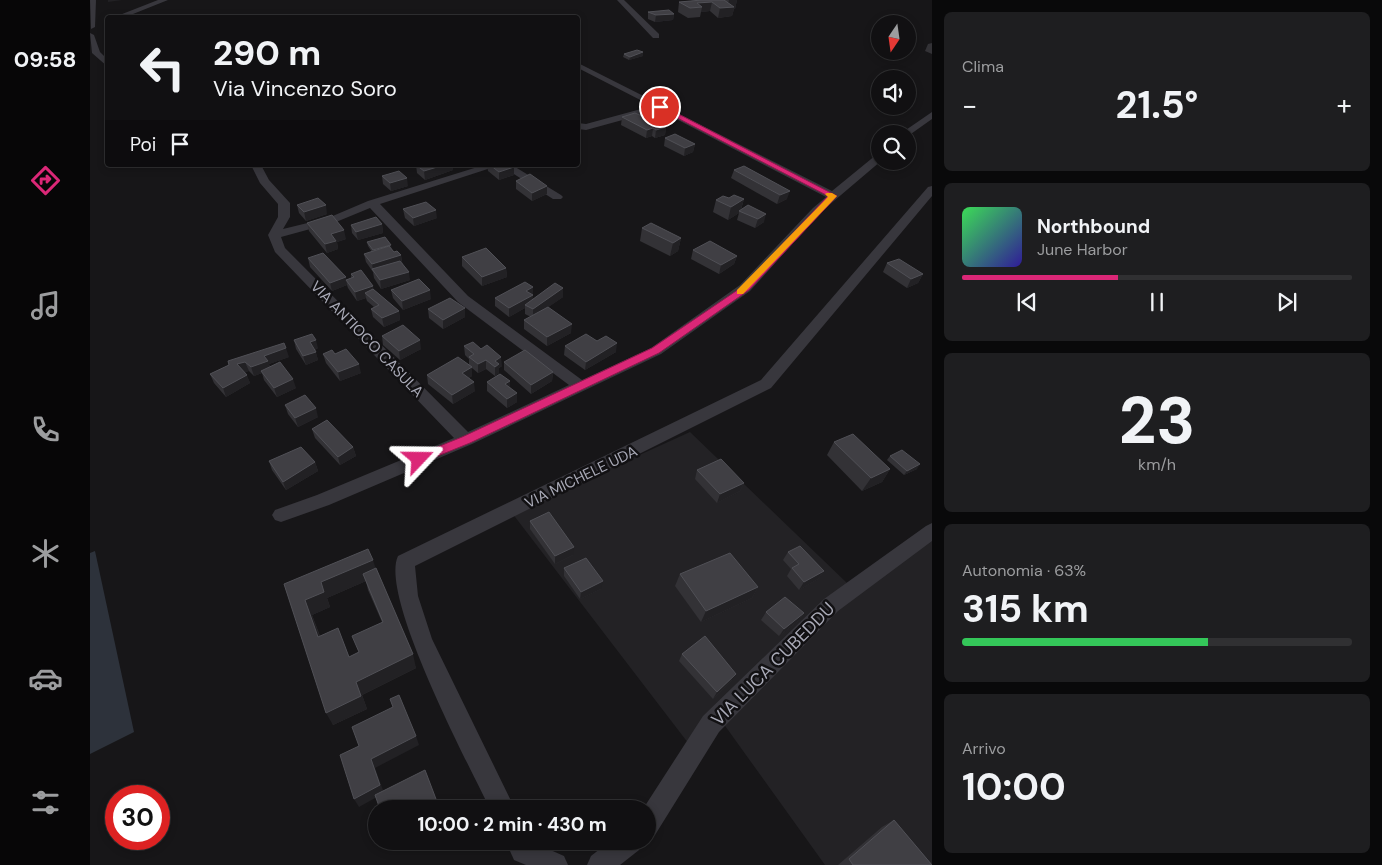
<!DOCTYPE html>
<html lang="it">
<meta charset="utf-8">
<style>
body{margin:0;font-family:"DM Sans",sans-serif;background:#1e1e20;color:#f1f3f6;height:100vh;display:flex;flex-direction:column;font-size:19px;white-space:nowrap}
*{box-sizing:border-box;margin:0}
p{font-size:16px;color:#9c9d9f}
.icon{flex:none;width:28px;height:28px;fill:none;stroke:currentColor;stroke-width:2;stroke-linecap:round;stroke-linejoin:round}
.map{position:relative;flex:1;overflow:hidden}
.panel{display:flex;flex-direction:column;gap:12px;padding:12px;background:#09090a;width:450px}
.panel>*{flex:none}
.banner{position:absolute;left:15px;top:15px;width:475px;height:152px;border-radius:5px;box-shadow:0 2px 8px #0003,0 0 0 1px #303032;background:#111012;color:#f1f3f6;overflow:hidden}
.needle{width:32px;rotate:193deg}
.fabs{position:absolute;left:781px;top:15px;display:grid;gap:10px}
.fabs a{display:grid;place-items:center;width:45px;height:45px;border-radius:50%;background:#111012;box-shadow:0 2px 8px #0003,0 0 0 1px #303032;font-size:25px}
.speed{position:absolute;left:15px;top:785px;display:flex;gap:10px;font-size:25px;font-weight:700;text-align:center}
.speed>*{display:grid;place-content:center;width:65px;height:65px;border-radius:50%;background:#111012;box-shadow:0 2px 8px #0003,0 0 0 1px #303032;line-height:1}
.speed .limit{border:8px solid #d22;background:#fff;color:#111}
.pin{position:absolute;display:grid;place-items:center;width:42px;height:42px;color:#fff;margin:-21px;border:2px solid #fff;border-radius:50%;box-shadow:0 1px 5px #0007}
.me{position:absolute;width:55px;margin:-28px;rotate:67deg;stroke-linejoin:round;filter:drop-shadow(0 0 4px #0008)}
.turn{display:flex;align-items:center;gap:18px;height:105px;padding:0 25px;font-size:22px}
.turn .icon{width:65px;height:65px;stroke-width:2.5}
.turn b{display:block;font-size:35px;line-height:42px}
.then{display:flex;align-items:center;height:48px;padding:0 25px;background:#0003;gap:10px;font-size:19px}
.big{font-size:38px;font-weight:700;line-height:1.1}
.panel .tile{flex:1;display:flex;flex-direction:column;justify-content:center;gap:8px;min-width:0;padding:0 18px;border-radius:8px;background:#1e1e20}
.panel .dial{align-items:center;gap:0}
.dial b{font-size:65px;line-height:1}
.song{display:flex;align-items:center;gap:15px}
.cover{width:60px;height:60px;border-radius:8px;background:linear-gradient(135deg,hsl(130 70% 55%),hsl(250 70% 35%))}
.played{height:5px;border-radius:2px;background:linear-gradient(90deg,#db2777 40%,#303032 40%)}
.keys{display:flex;justify-content:space-around;direction:ltr}
.heat{display:flex;justify-content:space-between;align-items:center;font-size:28px;direction:ltr}
.charge{height:8px;border-radius:4px;background:linear-gradient(90deg,#34c759 63%,#303032 0)}
.trip{position:absolute;left:278px;top:800px;width:288px;height:50px;border-radius:25px;background:#111012;box-shadow:0 2px 8px #0003,0 0 0 1px #303032;font-weight:700;line-height:50px;text-align:center}
main{display:flex;flex:1;min-height:0}
.tabs{display:flex;flex-direction:column;width:90px;justify-content:space-around;align-items:center;background:#070607;color:#9c9d9f}
.tabs .icon{width:35px;height:35px}
.tabs .active{color:#db2777}
.tabs b{font-size:22px;color:#f1f3f6}
.map>svg:first-child{display:block}
.built{fill:#232225}
.water{fill:#2d323b}
.lines{fill:none;stroke-linecap:round;stroke-linejoin:round}
.street{fill:#38373d;fill-rule:evenodd}
.wall{fill:#333236;fill-rule:evenodd}
.shaded-wall{fill:#222124}
.building{fill:#403f44;stroke:#505056}
.route{fill:#db2777;stroke:#8e194d}
.slow{fill:#f59e0b}
.labels{text-anchor:middle;dominant-baseline:central;stroke-width:5;stroke-linejoin:round;paint-order:stroke}
.street-label{font-size:15px;fill:#a9aab7;stroke:#121113}
.near-street-label{font-size:18px;fill:#a9aab7;stroke:#121113}
</style>
<main>
<nav class="tabs">
<b>09:58</b>
<svg class="icon active" aria-label="directions" viewBox="0 0 24 24"><path d="M12 3l9 9-9 9-9-9zM9 14v-3h6M13 9l2 2-2 2"/></svg>
<svg class="icon" aria-label="music" viewBox="0 0 24 24"><path d="M9 18V5l10-2v13"/><circle cx="6" cy="18" r="3"/><circle cx="16" cy="16" r="3"/></svg>
<svg class="icon" aria-label="phone" viewBox="0 0 24 24"><path d="M5 4h4l2 5-3 2q2 4 5 5l2-3 5 2v4C11 20 4 13 5 4z"/></svg>
<svg class="icon" aria-label="climate" viewBox="0 0 24 24"><path d="M12 3v18M4 7l16 10M4 17L20 7"/></svg>
<svg class="icon" aria-label="car" viewBox="0 0 24 24"><path d="M5 17H2v-5l4-1 3-4h7l3 4 3 1v5h-3M9 17h6M6 11h13"/><circle cx="7" cy="17" r="2"/><circle cx="17" cy="17" r="2"/></svg>
<svg class="icon" aria-label="filters" viewBox="0 0 24 24"><path d="M4 7h16M4 17h16"/><circle cx="9" cy="7" r="2"/><circle cx="15" cy="17" r="2"/></svg>
</nav>
<div class="map">
<svg width="842" height="865" viewBox="0 0 842 865">
<rect width="100%" height="100%" fill="#171618"/>
<path class="built" d="M600,432L757,583L842,529V865H735L633,723L605,752L422,513Z"/>
<path class="water" d="M5,551L44,732L0,754V553Z"/>
<g class="lines">
<g class="street">
<path d="M0,0H6L5,27L1,29Z"/>
<path d="M68,0H78L33,18H22Z"/>
<path d="M527,0H534L569,34V38H563Z"/>
<path d="M0,33L4,35L10,52L18,60V67L2,53Z"/>
<path d="M488,63L742,191L786,155L790,154L791,161L731,212L660,291L571,354L382,444L239,505L191,522L185,520L182,515L185,510L227,495L364,438L185,252L178,235L188,217V204L170,183L161,165H171L179,180L200,203V217L193,229L238,218L278,201L394,165H422L471,195L473,197L471,199H463L410,165L290,204L378,296L492,380L561,348L650,285L723,208L736,197L569,110L496,130L488,129V123L496,124L562,106L488,68ZM280,208L368,302L479,385L378,432L195,248L191,237L246,222Z"/>
<path d="M842,112V119L818,136V134H810Z"/>
<path d="M842,186V196L681,388L325,566L328,596L342,639L425,809H400C379,765 289,596 308,556L671,380L838,187Z"/>
<path d="M842,523V541L748,611L629,732L565,835L556,838V809H553L613,716L734,599L836,526Z"/>
<path d="M440,841L474,856L478,865H436L424,860L420,851L424,842Z"/>
<path d="M520,841H552L549,850L530,865H497L501,856Z"/>
</g>
</g>
<g class="wall">
<path d="M612,0H647L645,9H644L642,16L628,18L620,11L611,12L610,17L598,18L588,12L589,2Z"/>
<path d="M558,12L584,14L583,20L565,22L558,19Z"/>
<path d="M842,43V54L835,51L838,44Z"/>
<path d="M553,52V56L539,60L533,57L534,54Z"/>
<path d="M532,117L576,127L575,135L565,138L562,136L556,138L531,125Z"/>
<path d="M575,138L605,144L603,152L594,156L574,146Z"/>
<path d="M326,165H362L363,170L335,180L327,173Z"/>
<path d="M397,165H421L424,175L409,180L398,171Z"/>
<path d="M644,170L697,199L687,204L641,178Z"/>
<path d="M292,176L318,186L301,191L293,184Z"/>
<path d="M426,181L457,194L442,201L426,189Z"/>
<path d="M639,198L654,199L651,210L674,222L665,228L647,220L649,213L638,220L623,212L626,200Z"/>
<path d="M207,205L237,214L216,221L209,213Z"/>
<path d="M313,209L347,218L324,226L315,218Z"/>
<path d="M217,223L256,239L247,242L248,249L237,253L219,231Z"/>
<path d="M292,224L293,233L268,240L262,233L261,225Z"/>
<path d="M552,228L591,238L588,251L580,256L550,241Z"/>
<path d="M277,242L301,249L304,252L311,255L312,262L320,280L291,289L284,278L283,272L276,262L274,254L282,252L278,246Z"/>
<path d="M603,250L647,256L644,264L629,274L601,259Z"/>
<path d="M372,257L416,268L417,277L392,286L372,266Z"/>
<path d="M218,258L256,280L261,278V274L284,290L309,311L310,320L294,327L283,317L281,309L284,307L277,301L276,298L267,301L258,288L257,285L242,291L220,267Z"/>
<path d="M797,263L833,274L828,283L817,288L793,272Z"/>
<path d="M473,288V297L458,307L481,333L457,346L434,329V320L441,317L435,314V308L419,317L405,306V298L443,295V299Z"/>
<path d="M301,290L341,299L313,310L303,298Z"/>
<path d="M338,309L375,317L353,329L339,318Z"/>
<path d="M292,336L331,349L310,360L293,345Z"/>
<path d="M204,340L228,348L225,350L228,360L216,365L206,349Z"/>
<path d="M507,341L526,352L495,370L474,355L475,346Z"/>
<path d="M374,346L412,366L409,368V373L405,376L396,369L388,373L382,368V376L379,378L385,391L363,404L338,384L337,375L379,365V359L375,355Z"/>
<path d="M233,354H245L271,373L250,381L236,363Z"/>
<path d="M199,357L179,364L180,367L206,388L187,397L174,380L172,373L164,376L159,371L155,372L160,383L136,397L124,383L120,374L139,365L138,361Z"/>
<path d="M414,362L463,372L462,381L441,394L414,370Z"/>
<path d="M420,381V387L427,402L417,408L397,391V382Z"/>
<path d="M195,405L228,417L208,427L198,414Z"/>
<path d="M222,429L263,447L266,456L250,465L225,438Z"/>
<path d="M744,442L800,469L792,482L772,491L737,455Z"/>
<path d="M800,456L827,469L814,475L797,460Z"/>
<path d="M179,461L225,462L228,471L196,490L182,470Z"/>
<path d="M607,470L654,483L650,491L627,503L605,479Z"/>
<path d="M440,521L483,555L465,564L440,529Z"/>
<path d="M698,552L734,571L728,579L709,590L697,576L701,569L693,560Z"/>
<path d="M474,568L511,589L490,599L474,576Z"/>
<path d="M285,569L326,668L272,695L277,709L243,725L194,584ZM276,581L278,590L292,622L269,652L259,657L248,628L230,636L222,615L240,607L237,598Z"/>
<path d="M590,574L668,587L662,598L611,622L585,586Z"/>
<path d="M676,612L714,613L708,621L689,636L671,620Z"/>
<path d="M592,654L642,680L623,699L589,661Z"/>
<path d="M804,820L842,865H748L792,827Z"/>
</g>
<g class="shaded-wall">
<path d="M18,0H32L18,2Z"/>
<path d="M639,0H647L645,9H644L642,16L628,18L630,8L637,7Z"/>
<path d="M622,2L620,11L611,12L612,7L607,3Z"/>
<path d="M584,14L583,20L565,22L566,15Z"/>
<path d="M553,52V56L539,60L540,57Z"/>
<path d="M576,127L575,135L565,138L566,130Z"/>
<path d="M563,128L562,136L556,138L557,130Z"/>
<path d="M605,144L603,152L594,156L595,148Z"/>
<path d="M354,165H362L363,170L335,180L334,171Z"/>
<path d="M424,167V175L409,180V172Z"/>
<path d="M317,178L318,186L301,191L300,183Z"/>
<path d="M457,186V194L442,201V193Z"/>
<path d="M700,191L697,199L687,204L690,195Z"/>
<path d="M654,199L650,212L649,211V213L638,220L641,207Z"/>
<path d="M236,205L237,214L216,221L214,212Z"/>
<path d="M346,210L347,218L324,226L323,218Z"/>
<path d="M676,214L674,222L665,228L668,219Z"/>
<path d="M292,224L293,233L268,240L266,232Z"/>
<path d="M254,230L256,239L247,242L248,249L237,253L235,244L241,234Z"/>
<path d="M591,238L588,251L580,256L583,243Z"/>
<path d="M301,245L302,249L284,254L283,250Z"/>
<path d="M311,255L312,264L283,270L282,264Z"/>
<path d="M647,256L644,264L629,274L631,265Z"/>
<path d="M416,268L417,277L392,286V277Z"/>
<path d="M319,272L320,280L291,289L290,280Z"/>
<path d="M833,274L828,283L817,288L821,279Z"/>
<path d="M256,277L257,285L242,291L240,283Z"/>
<path d="M283,286L285,295L275,293L276,298L267,301L265,292Z"/>
<path d="M443,287V304L435,305V308L419,317V308L436,291Z"/>
<path d="M473,288V297L443,318V309Z"/>
<path d="M340,290L341,299L313,310L312,301Z"/>
<path d="M375,308V317L353,329V320Z"/>
<path d="M309,311L310,320L294,327L292,318Z"/>
<path d="M482,324L481,333L457,346V337Z"/>
<path d="M226,340L228,348L222,351L220,342Z"/>
<path d="M330,340L331,349L310,360L309,351Z"/>
<path d="M527,343L526,352L495,370L496,362Z"/>
<path d="M196,348L199,357L179,364L181,370L171,371L172,373L164,376L161,367L174,356Z"/>
<path d="M226,352L228,360L216,365L213,356Z"/>
<path d="M411,357L412,366L409,368V373L405,376V361Z"/>
<path d="M396,360V369L388,373V364Z"/>
<path d="M155,362L159,371L151,373L147,364Z"/>
<path d="M269,364L271,373L250,381L248,372Z"/>
<path d="M382,367V376L373,381L372,373Z"/>
<path d="M463,372L462,381L441,394V385Z"/>
<path d="M157,375L160,383L136,397L133,388Z"/>
<path d="M203,379L206,388L187,397L184,388Z"/>
<path d="M420,381V390L415,384Z"/>
<path d="M384,382L385,391L363,404L362,395Z"/>
<path d="M427,393V402L417,408V399Z"/>
<path d="M226,408L228,417L208,427L205,418Z"/>
<path d="M263,447L266,456L250,465L248,457Z"/>
<path d="M225,462L228,471L196,490L193,482Z"/>
<path d="M830,464L827,469L814,475L817,471Z"/>
<path d="M800,469L792,482L772,491L781,478Z"/>
<path d="M654,483L650,491L627,503L630,494Z"/>
<path d="M484,547L483,555L465,564V556Z"/>
<path d="M283,560L288,576L273,574L276,581L237,598L240,607L222,615L235,651L228,637L215,600L231,582Z"/>
<path d="M734,571L728,579L709,590L714,582Z"/>
<path d="M513,581L511,589L490,599L491,592Z"/>
<path d="M668,587L662,598L611,622L616,611Z"/>
<path d="M714,613L708,621L689,636L694,629Z"/>
<path d="M323,654L326,668L272,695L277,709L243,725L236,713L266,682Z"/>
<path d="M646,674L642,680L623,699L627,692Z"/>
<path d="M326,736L329,745L285,768L294,793L269,807L264,799L281,759Z"/>
</g>
<g class="building">
<path d="M612,0H634L644,7L630,8L622,2L607,3L612,7L600,8L589,2Z"/>
<path d="M579,10L584,14L566,15L558,12Z"/>
<path d="M547,50L553,52L540,57L534,54Z"/>
<path d="M545,113L576,127L566,130L563,128L557,130L532,117Z"/>
<path d="M585,134L605,144L595,148L575,138Z"/>
<path d="M326,165H354L334,171Z"/>
<path d="M400,165H421L424,167L409,172Z"/>
<path d="M654,166L700,191L690,195L644,170Z"/>
<path d="M309,171L317,178L300,183L292,176Z"/>
<path d="M440,174L457,186L442,193L426,181Z"/>
<path d="M644,195L654,199L641,207L626,200L633,196L639,198Z"/>
<path d="M228,198L236,205L214,212L207,205Z"/>
<path d="M336,202L346,210L323,218L313,209Z"/>
<path d="M658,205L676,214L668,219L649,211Z"/>
<path d="M242,215L254,230L241,234L246,241L235,244L217,223Z"/>
<path d="M286,217L292,224L266,232L261,225Z"/>
<path d="M561,223L591,238L583,243L552,228Z"/>
<path d="M295,237L301,245L283,250L277,242Z"/>
<path d="M620,241L647,256L631,265L603,250Z"/>
<path d="M299,246L304,252L307,251L311,255L282,264L274,254Z"/>
<path d="M396,248L416,268L392,277L372,257Z"/>
<path d="M233,253L256,277L240,283L218,258Z"/>
<path d="M809,259L833,274L821,279L797,263Z"/>
<path d="M310,261L319,272L290,280L282,269Z"/>
<path d="M271,270L283,286L265,292L256,280L264,277L261,274Z"/>
<path d="M329,279L340,290L312,301L301,290Z"/>
<path d="M435,282L443,287L436,291L443,295L419,308L405,298Z"/>
<path d="M465,283L473,288L443,309L435,305Z"/>
<path d="M283,289L309,311L292,318L281,309L289,305L275,293Z"/>
<path d="M360,298L375,308L353,320L338,309Z"/>
<path d="M458,307L482,324L457,337L434,320Z"/>
<path d="M313,325L330,340L309,351L292,336Z"/>
<path d="M222,334L226,340L220,342L226,352L213,356L204,340Z"/>
<path d="M496,334L507,341L516,336L527,343L496,362L475,346Z"/>
<path d="M383,342L391,349L397,345L411,357L405,361L409,364L405,367L396,360L388,364L379,357L384,354L374,346Z"/>
<path d="M194,343L196,348L174,356L178,361L161,367L155,362L147,364L157,375L133,388L120,374L139,365L138,361Z"/>
<path d="M256,349L269,364L248,372L233,354L242,350L245,354Z"/>
<path d="M435,350L463,372L441,385L414,362Z"/>
<path d="M368,357L382,367L372,373L384,382L362,395L337,375Z"/>
<path d="M190,362L203,379L184,388L171,371Z"/>
<path d="M410,374L420,381L415,384L427,393L417,399L397,382Z"/>
<path d="M215,395L226,408L205,418L195,405Z"/>
<path d="M237,420L263,447L248,457L222,429Z"/>
<path d="M763,434L800,469L781,478L744,442Z"/>
<path d="M211,447L225,462L193,482L179,461Z"/>
<path d="M812,450L830,464L817,471L800,456Z"/>
<path d="M631,459L654,483L630,494L607,470Z"/>
<path d="M459,512L484,547L465,556L440,521Z"/>
<path d="M710,546L734,571L714,582L702,568L709,564L698,552Z"/>
<path d="M278,549L283,560L231,582L234,592L215,600L228,637L248,628L259,657L269,652L262,636L293,622L273,574L286,568L323,654L266,682L271,696L236,713L194,584Z"/>
<path d="M640,553L668,587L616,611L590,574Z"/>
<path d="M496,558L513,581L491,592L474,568Z"/>
<path d="M695,597L714,613L694,629L676,612Z"/>
<path d="M615,636L646,674L627,692L592,654Z"/>
<path d="M309,695L326,736L281,759L290,785L264,799L250,755L269,746L262,727L303,707L300,699Z"/>
<path d="M335,770L349,807L345,809H290L285,795Z"/>
<path d="M804,820L842,865H763L759,859Z"/>
</g>
<path class="route" d="M568,106H573L747,196L659,290L569,353L380,443L333,462H325L323,459L325,456L372,437L562,348L652,287L738,196L568,108Z"/>
<path class="slow" d="M737,193H742L747,196L653,294H647V290L738,197L735,194Z"/>
<g class="labels">
<g class="street-label">
<text transform="translate(277 339) rotate(46)">VIA ANTIOCO CASULA</text>
<text transform="translate(491 477) rotate(-26)">VIA MICHELE UDA</text>
</g>
<g class="near-street-label">
<text transform="translate(683 664) rotate(-45)">VIA LUCA CUBEDDU</text>
</g>
</g>
</svg>
<div class="fabs">
<a><svg class="needle" viewBox="-14 -14 28 28"><path d="M0-13l5 13h-10z" fill="#e53935"/><path d="M0 13l5-13h-10z" fill="#9c9d9f"/></svg></a>
<a><svg class="icon" aria-label="sound" viewBox="0 0 24 24"><path d="M4 9h4l5-4v14l-5-4H4zM17 9q2 3 0 6"/></svg></a>
<a><svg class="icon" aria-label="search" viewBox="0 0 24 24"><circle cx="10" cy="10" r="6"/><path d="M15 15l6 6"/></svg></a>
</div>
<div class="speed"><div class="limit">30</div></div>
<div class="pin" style="left:570px;top:107px;background:#d93025"><svg class="icon" aria-label="arrive" viewBox="0 0 24 24"><path d="M6 21V4h12l-3 4 3 4H6"/></svg></div>
<svg class="me" style="left:329px;top:459px" viewBox="-20 -20 40 40"><path d="M0-17L14 15 0 8-14 15z" fill="#db2777" stroke="#fff" stroke-width="4"/></svg>
<div class="trip">10:00 · 2 min · 430 m</div>
<div class="banner">
<div class="turn"><svg class="icon" aria-label="left" viewBox="0 0 24 24"><path d="M17 20v-9H6M10 6l-5 5 5 5"/></svg><div><b>290 m</b>Via Vincenzo Soro</div></div>
<div class="then">Poi<svg class="icon" aria-label="arrive" viewBox="0 0 24 24"><path d="M6 21V4h12l-3 4 3 4H6"/></svg></div>
</div>
</div>
<section class="panel">
<div class="tile"><p>Clima</p>
<div class="heat"><a>−</a><b class="big">21.5°</b><a>+</a></div>
</div>
<div class="tile">
<div class="song"><i class="cover"></i><div><b>Northbound</b><p>June Harbor</p></div></div>
<div class="played"></div>
<div class="keys"><svg class="icon" aria-label="previous" viewBox="0 0 24 24"><path d="M18 5L8 12l10 7zM5 5v14"/></svg><svg class="icon" aria-label="pause" viewBox="0 0 24 24"><path d="M8 5v14M16 5v14"/></svg><svg class="icon" aria-label="next" viewBox="0 0 24 24"><path d="M6 5l10 7-10 7zM19 5v14"/></svg></div>
</div>
<div class="tile dial"><b>23</b><p>km/h</p></div>
<div class="tile"><p>Autonomia · 63%</p><b class="big">315 km</b><div class="charge"></div></div>
<div class="tile"><p>Arrivo</p><b class="big">10:00</b></div>
</section>
</main>
